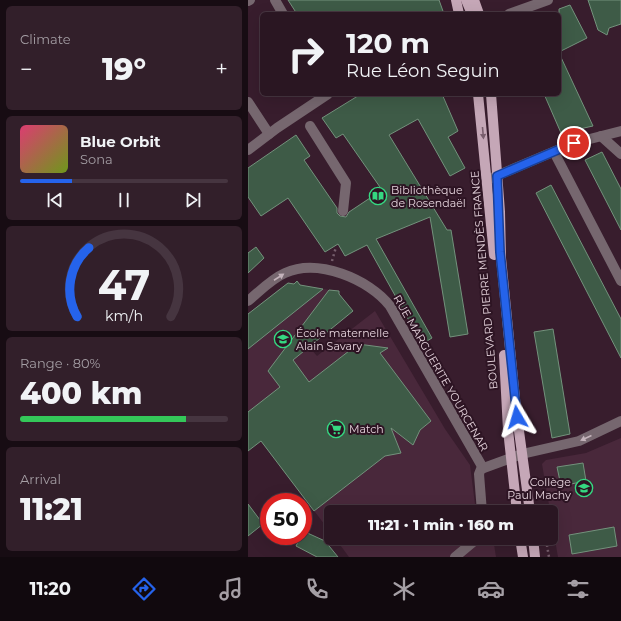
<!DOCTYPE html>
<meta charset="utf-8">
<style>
body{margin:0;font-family:Montserrat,sans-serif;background:#321f2a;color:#f1f3f6;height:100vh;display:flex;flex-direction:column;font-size:15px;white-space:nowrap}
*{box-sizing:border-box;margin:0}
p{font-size:13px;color:#a59fa5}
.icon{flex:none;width:22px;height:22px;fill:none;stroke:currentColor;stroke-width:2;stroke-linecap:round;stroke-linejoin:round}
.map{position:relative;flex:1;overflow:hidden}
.details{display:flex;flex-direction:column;gap:6px;padding:6px;background:#170c13;width:248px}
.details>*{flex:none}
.guide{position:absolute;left:12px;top:12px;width:301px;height:84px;border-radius:6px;box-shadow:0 4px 16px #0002,0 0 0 1px #463540;background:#2a1622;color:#f1f3f6;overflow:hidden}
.speed{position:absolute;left:12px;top:493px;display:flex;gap:8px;font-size:20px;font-weight:700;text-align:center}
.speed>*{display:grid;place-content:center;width:52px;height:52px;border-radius:50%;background:#2a1622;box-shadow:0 4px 16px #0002,0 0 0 1px #463540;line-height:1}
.speed .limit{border:6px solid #d22;background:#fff;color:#111}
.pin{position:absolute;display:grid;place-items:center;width:34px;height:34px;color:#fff;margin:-17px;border:2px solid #fff;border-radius:50%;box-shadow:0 1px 4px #0007}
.me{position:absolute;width:44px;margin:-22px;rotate:353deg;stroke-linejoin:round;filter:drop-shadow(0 0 3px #0008)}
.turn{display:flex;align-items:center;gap:14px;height:84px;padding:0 20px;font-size:18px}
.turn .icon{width:52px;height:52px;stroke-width:2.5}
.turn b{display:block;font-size:28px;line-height:34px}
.big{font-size:30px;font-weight:800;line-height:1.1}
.details .card{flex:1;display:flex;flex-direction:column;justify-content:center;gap:6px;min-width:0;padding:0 14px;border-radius:6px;background:#321f2a}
.details .dial{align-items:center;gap:0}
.dial svg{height:104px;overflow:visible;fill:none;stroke:#463540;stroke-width:7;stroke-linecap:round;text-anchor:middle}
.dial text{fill:#f1f3f6;stroke:none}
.song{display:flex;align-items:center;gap:12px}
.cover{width:48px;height:48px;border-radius:6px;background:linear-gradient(135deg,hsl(340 70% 55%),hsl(80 70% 35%))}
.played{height:4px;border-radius:2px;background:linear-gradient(90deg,#2563eb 25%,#463540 25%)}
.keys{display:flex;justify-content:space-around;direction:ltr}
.heat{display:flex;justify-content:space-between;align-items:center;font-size:22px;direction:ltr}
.charge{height:6px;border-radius:3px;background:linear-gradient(90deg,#34c759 80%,#463540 0)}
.trip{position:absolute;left:76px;top:505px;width:234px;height:40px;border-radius:6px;background:#2a1622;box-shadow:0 4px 16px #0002,0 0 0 1px #463540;font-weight:800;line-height:40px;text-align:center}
.dock{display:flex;height:64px;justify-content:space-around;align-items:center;background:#11090e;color:#a59fa5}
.dock .icon{width:28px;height:28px}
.dock .current{color:#2563eb}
.dock b{font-size:18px;color:#f1f3f6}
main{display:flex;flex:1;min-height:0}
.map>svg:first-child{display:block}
.built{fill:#49283b}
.building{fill:#3e5b47;stroke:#73927c}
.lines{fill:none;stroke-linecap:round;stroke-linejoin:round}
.path{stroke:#765e6c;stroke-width:2.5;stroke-dasharray:2 3;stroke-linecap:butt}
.minor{stroke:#76676f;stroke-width:10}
.major{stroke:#c5a7b7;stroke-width:10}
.oneway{fill:#795e6d}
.oneway2{fill:#c4b3bb}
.route-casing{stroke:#184099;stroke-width:10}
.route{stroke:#2563eb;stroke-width:7}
.labels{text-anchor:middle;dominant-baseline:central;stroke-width:4;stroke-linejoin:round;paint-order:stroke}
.poi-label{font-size:11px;fill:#e5d3dc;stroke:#2d1423;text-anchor:start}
.street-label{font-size:11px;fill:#e5d3dc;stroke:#2d1423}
</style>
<main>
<section class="details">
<div class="card"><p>Climate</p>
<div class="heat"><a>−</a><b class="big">19°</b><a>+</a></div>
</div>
<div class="card">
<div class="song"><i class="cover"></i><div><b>Blue Orbit</b><p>Sona</p></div></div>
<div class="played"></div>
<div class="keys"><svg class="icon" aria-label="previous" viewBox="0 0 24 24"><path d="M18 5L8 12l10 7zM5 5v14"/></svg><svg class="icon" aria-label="pause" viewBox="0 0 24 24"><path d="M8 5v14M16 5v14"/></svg><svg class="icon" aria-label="next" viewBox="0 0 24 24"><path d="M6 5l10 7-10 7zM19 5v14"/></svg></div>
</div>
<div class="card dial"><svg viewBox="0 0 100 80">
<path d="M14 69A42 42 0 1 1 86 69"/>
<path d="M14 69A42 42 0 0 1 23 16" stroke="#2563eb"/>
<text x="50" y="56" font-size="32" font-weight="700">47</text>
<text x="50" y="72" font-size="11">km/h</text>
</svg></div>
<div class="card"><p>Range · 80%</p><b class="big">400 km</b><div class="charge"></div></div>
<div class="card"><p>Arrival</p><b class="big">11:21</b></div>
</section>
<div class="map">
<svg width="373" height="557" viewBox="0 0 373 557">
<rect width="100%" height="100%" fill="#381d2d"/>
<g class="built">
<path d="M49,281L54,286L89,291L105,311L94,318L61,347L69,356L127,311L197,429L222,465L228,512H83V533L0,424V314L31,289L34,293Z"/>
<path d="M373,438V557H310L294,464L298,460L338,453Z"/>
<path d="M87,538H245L248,557H101Z"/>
</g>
<g class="building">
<path d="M40,0H191L196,14H49Z"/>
<path d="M340,0H373V24L361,28L359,35L350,30Z"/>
<path d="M322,5L339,38L311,52V9Z"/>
<path d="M311,53L345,126L313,133L296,94H311Z"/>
<path d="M113,94H194L210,131L200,137L217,168L202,176L170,119L141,135L199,230H203L220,334L202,337L182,217L128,239L184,338L174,344L119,245L97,256L90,244L77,252L40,198L13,216L0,197V168L48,135L62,156L56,160L89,208V213L92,216L98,217L101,212L134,190L95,134L88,138L74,118Z"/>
<path d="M354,152L373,189V230L337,160Z"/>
<path d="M303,185L373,319V358L288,193Z"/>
<path d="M8,247L16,258L0,273V253Z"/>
<path d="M49,281L52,285L75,289L0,349V314L40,283L46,284Z"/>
<path d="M81,290L91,291V294L105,311L45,360L61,382L110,344L140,348L132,353L183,421L172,430L165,445L143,428L153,453L137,456L66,511L13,441L0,451V412L32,387L20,371Z"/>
<path d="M305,329L322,434L304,438L286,332Z"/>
<path d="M335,463L338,481L313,486L309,467Z"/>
<path d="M0,504L15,524L0,536Z"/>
<path d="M366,527L369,546L324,554L321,535Z"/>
<path d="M55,531L77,541L90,557H69L48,546L53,536H55Z"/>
</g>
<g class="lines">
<g class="path">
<path d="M84,261L88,247"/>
<path d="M298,540L301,557"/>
</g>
<g class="minor">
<path d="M27,0L35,14"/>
<path d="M0,1L2,0"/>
<path d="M261,14L300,0"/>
<path d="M0,102L21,134"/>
<path d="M62,126L98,183L95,211"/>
<path d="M353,136L373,154"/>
<path d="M0,150L29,128L80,94"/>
<path d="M306,152L373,281"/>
<path d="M241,179L326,143L373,131"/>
<path d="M0,301C11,292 23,279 37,273C70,258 121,279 142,306L235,468"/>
<path d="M234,512L231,474L233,469L274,454L331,441L373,421"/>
<path d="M207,557L230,538"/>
</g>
<g class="major">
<path d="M208,0L211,14"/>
<path d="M218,0L224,14"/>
<path d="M226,0L231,14"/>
<path d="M230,94L246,255"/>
<path d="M243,94L252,212L253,258L268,409L282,512"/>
<path d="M256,355L260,430L269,512"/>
<path d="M272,538L275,557"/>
<path d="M285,538L287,557"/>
</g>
</g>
<defs><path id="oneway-solid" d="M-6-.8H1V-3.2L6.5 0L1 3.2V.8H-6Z"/></defs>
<use class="oneway" href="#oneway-solid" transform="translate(235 133) rotate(85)"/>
<g class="oneway2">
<use href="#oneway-solid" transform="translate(31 277) rotate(-33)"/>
<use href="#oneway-solid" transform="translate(338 438) rotate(156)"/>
</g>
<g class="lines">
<defs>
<path id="route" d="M269,417L252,252L249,176L326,143"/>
</defs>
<use href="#route" class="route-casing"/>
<use href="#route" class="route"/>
</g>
<defs>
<symbol id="library-ring" viewBox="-11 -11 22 22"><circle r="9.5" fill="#2d1423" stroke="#35d881" stroke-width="1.5"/><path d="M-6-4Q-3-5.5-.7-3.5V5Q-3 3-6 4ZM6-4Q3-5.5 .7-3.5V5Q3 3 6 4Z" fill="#35d881"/></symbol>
<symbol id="school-ring" viewBox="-11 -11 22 22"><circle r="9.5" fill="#2d1423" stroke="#35d881" stroke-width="1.5"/><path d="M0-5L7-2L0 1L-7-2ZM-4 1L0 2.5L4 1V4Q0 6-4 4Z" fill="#35d881"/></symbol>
<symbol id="supermarket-ring" viewBox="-11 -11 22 22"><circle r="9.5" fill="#2d1423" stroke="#35d881" stroke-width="1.5"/><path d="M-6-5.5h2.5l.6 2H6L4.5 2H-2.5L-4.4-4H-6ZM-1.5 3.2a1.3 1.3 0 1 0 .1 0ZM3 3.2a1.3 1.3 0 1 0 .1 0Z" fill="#35d881"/></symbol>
</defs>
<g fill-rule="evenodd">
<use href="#library-ring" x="120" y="186" width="20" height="20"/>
<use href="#school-ring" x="25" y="329" width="20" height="20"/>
<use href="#supermarket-ring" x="78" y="419" width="20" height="20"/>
<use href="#school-ring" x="326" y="478" width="20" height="20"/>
</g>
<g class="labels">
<g class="poi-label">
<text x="143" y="190">Bibliothèque<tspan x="143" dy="13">de Rosendaël</tspan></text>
<text x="48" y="333">École maternelle<tspan x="48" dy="13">Alain Savary</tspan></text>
<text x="101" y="429">Match</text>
<text x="323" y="482" text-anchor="end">Collège<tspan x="323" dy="13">Paul Machy</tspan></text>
</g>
<g class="street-label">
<text transform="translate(236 280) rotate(-95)">BOULEVARD PIERRE MENDÈS FRANCE</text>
<text transform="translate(193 373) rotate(60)">RUE MARGUERITE YOURCENAR</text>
</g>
</g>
</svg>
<div class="speed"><div class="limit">50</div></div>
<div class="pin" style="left:326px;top:143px;background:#d93025"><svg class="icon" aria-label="arrive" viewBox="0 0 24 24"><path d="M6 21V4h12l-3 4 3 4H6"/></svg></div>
<svg class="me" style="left:269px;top:417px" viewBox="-20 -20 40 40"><path d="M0-17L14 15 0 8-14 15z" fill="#2563eb" stroke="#fff" stroke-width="4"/></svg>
<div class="trip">11:21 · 1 min · 160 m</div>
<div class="guide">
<div class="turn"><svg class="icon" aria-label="right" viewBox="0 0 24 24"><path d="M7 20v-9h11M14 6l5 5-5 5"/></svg><div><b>120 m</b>Rue Léon Seguin</div></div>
</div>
</div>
</main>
<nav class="dock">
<b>11:20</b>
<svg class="icon current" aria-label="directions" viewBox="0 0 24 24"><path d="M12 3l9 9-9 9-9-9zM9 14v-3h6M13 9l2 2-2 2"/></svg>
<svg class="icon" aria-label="music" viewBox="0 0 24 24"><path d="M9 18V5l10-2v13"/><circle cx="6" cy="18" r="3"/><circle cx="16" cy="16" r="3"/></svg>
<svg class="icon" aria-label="phone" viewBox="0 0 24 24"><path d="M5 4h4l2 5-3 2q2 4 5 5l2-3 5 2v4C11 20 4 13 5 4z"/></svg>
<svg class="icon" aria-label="climate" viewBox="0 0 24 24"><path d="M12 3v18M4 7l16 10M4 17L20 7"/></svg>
<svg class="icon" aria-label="car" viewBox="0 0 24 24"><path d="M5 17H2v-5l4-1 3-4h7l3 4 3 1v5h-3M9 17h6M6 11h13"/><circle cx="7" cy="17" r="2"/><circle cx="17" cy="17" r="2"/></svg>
<svg class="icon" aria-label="filters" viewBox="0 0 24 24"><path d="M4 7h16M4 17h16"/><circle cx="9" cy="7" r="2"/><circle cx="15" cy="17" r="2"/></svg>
</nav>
